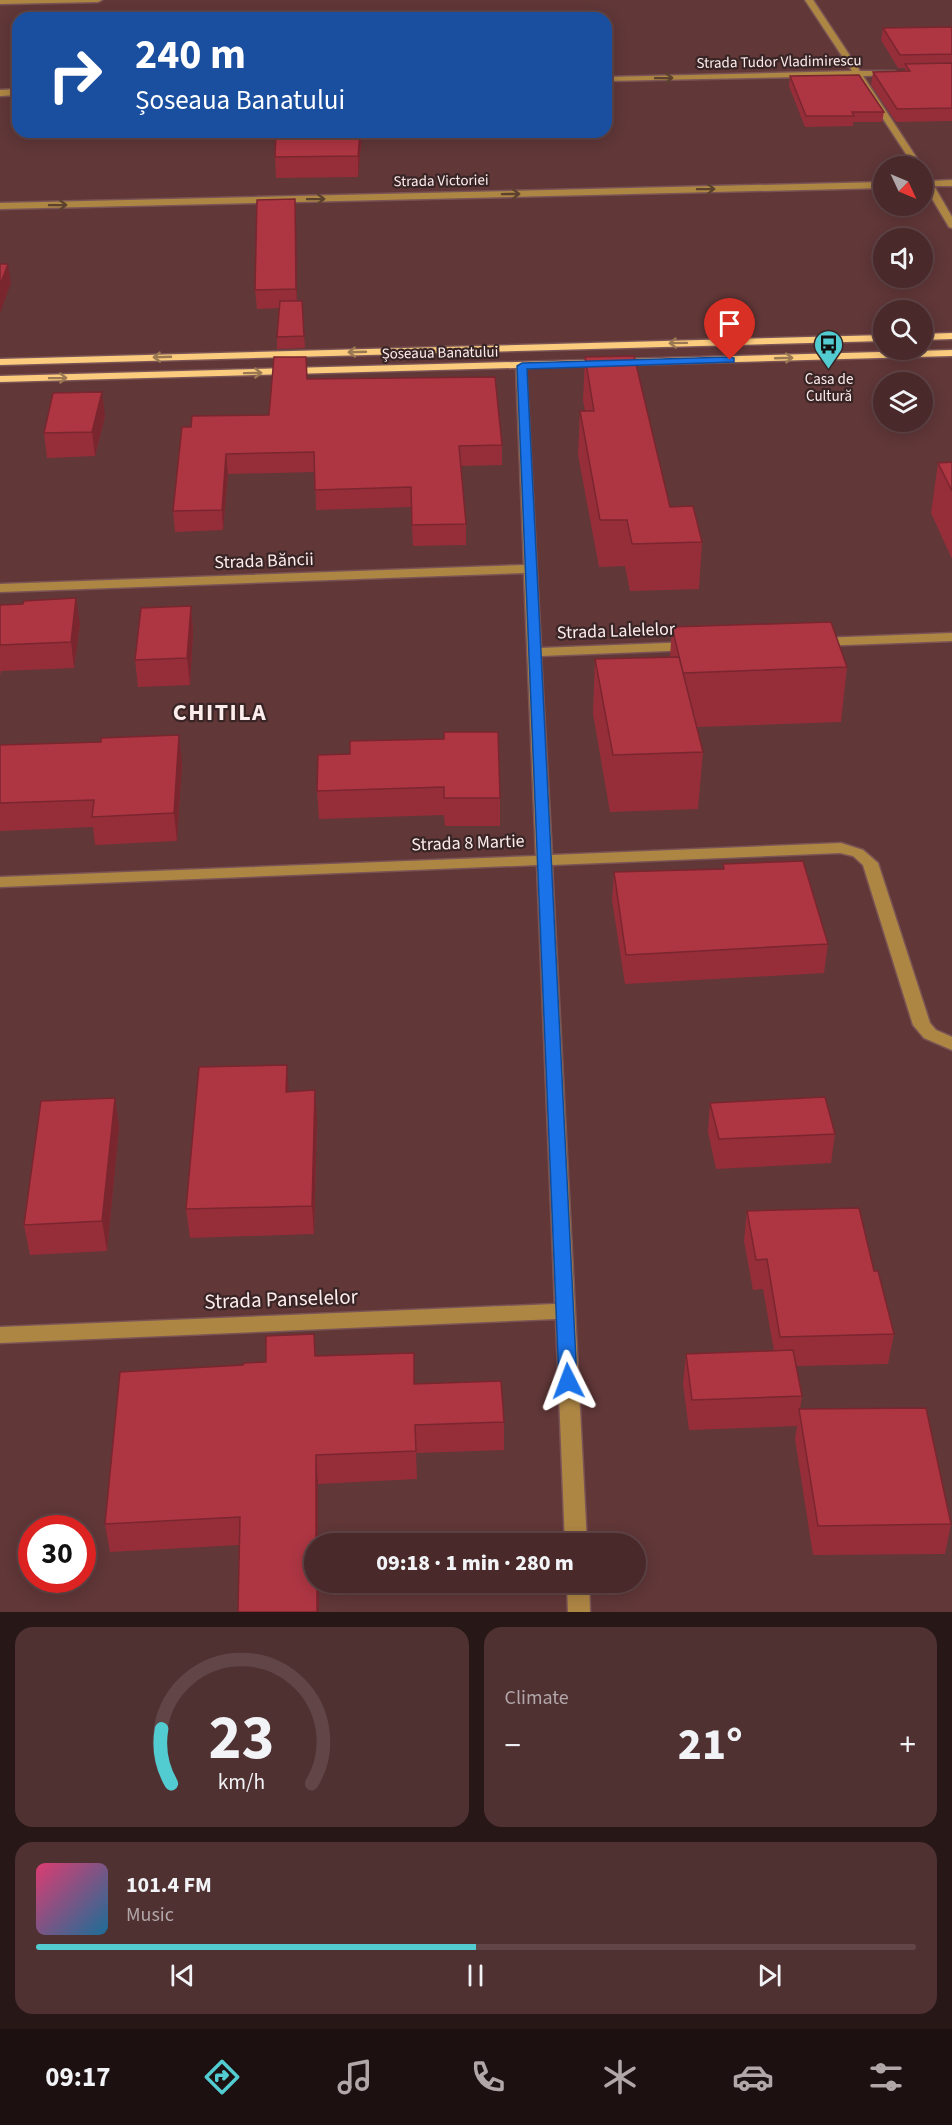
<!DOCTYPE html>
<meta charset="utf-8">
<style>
body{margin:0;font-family:"Source Sans 3",sans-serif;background:#503132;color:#f1f3f6;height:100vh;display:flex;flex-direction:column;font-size:22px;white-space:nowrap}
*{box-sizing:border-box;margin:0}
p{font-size:20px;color:#b1a6a8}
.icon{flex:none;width:33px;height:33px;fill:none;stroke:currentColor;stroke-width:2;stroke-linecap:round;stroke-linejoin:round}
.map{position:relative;height:1612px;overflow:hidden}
.sheet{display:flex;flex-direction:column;gap:15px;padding:15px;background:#281717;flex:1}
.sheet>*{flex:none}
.top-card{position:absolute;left:12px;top:12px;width:600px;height:126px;border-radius:18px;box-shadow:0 3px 15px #0003,0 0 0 2px #614547;background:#1a4fa0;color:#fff;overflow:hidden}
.needle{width:39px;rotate:134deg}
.fabs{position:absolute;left:873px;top:156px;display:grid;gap:12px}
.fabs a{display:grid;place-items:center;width:60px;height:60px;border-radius:50%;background:#49292a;box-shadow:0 3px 15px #0003,0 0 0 2px #614547;font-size:30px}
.speed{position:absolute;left:18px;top:1515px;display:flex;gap:12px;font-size:30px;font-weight:700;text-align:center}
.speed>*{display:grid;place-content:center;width:78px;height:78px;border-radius:50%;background:#49292a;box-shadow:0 3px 15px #0003,0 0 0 2px #614547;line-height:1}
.speed .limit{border:9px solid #d22;background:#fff;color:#111}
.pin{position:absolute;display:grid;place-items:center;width:51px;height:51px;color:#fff;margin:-62px -26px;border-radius:50% 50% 50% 0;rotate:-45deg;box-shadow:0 0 6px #0007}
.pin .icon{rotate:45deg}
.me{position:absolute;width:66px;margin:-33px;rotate:357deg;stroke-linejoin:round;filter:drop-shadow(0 0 4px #0008)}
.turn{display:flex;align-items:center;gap:21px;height:126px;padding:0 24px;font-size:27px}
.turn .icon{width:78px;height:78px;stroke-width:2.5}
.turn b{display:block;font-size:42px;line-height:51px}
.big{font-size:45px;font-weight:800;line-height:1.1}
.sheet .widget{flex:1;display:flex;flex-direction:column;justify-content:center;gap:9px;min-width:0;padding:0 21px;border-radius:18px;background:#503132}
.sheet .dial{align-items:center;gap:0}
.dial svg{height:156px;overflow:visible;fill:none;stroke:#614547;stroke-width:7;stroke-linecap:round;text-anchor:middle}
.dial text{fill:#f1f3f6;stroke:none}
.song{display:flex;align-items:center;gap:18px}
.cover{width:72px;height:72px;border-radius:9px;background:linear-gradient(135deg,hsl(340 70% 55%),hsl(200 70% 35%))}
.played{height:6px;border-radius:3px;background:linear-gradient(90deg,#52ccd0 50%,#614547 50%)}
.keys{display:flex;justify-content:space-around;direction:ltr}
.heat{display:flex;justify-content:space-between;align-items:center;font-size:33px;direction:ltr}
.sheet .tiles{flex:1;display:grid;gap:15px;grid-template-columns:1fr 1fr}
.widget:last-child{grid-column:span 2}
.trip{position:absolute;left:304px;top:1533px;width:342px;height:60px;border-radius:30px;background:#49292a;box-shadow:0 3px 15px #0003,0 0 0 2px #614547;font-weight:800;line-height:60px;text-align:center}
.tab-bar{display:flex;height:96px;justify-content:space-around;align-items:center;background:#1d1011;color:#b1a6a8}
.tab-bar .icon{width:42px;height:42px}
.tab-bar .current{color:#52ccd0}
.tab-bar b{font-size:27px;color:#f1f3f6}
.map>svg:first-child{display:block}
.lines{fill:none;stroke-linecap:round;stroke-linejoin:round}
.minor-casing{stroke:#7a5455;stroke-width:3}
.major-casing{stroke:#7a5455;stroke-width:3}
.minor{fill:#ae8644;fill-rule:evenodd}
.major{fill:#fccc7e;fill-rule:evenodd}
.wall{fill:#962e3a}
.shaded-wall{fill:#7a262f}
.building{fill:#ae3643;stroke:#7a262f;stroke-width:1.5}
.oneway{stroke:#5c422e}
.oneway2{stroke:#9a7852}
.route{fill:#1a73e8;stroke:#114b97;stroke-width:1.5}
.labels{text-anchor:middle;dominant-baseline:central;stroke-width:4.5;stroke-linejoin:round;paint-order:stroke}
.far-street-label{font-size:15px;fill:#fdecec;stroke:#392525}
.far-poi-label{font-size:15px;fill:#fdecec;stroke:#392525}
.street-label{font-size:18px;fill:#fdecec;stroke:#392525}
.near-street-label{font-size:21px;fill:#fdecec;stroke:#392525}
.district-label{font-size:24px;font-weight:bold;letter-spacing:1.5px;fill:#fdecec;stroke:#392525}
</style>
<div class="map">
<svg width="952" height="1612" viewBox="0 0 952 1612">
<rect width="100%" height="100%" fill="#613738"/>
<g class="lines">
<defs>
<g id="minor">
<path d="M0,0H102L98,2L0,4Z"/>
<path d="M805,0H813L860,71H895V75H892L863,76L922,166H914L855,76L606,81V77L852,71Z"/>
<path d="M18,89V95L0,96V90Z"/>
<path d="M922,171L931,181L952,180V186H934L952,217V228L949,227L925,187H922Z"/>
<path d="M884,182V188L0,209V203Z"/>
<path d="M521,363L526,366L541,648L691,642L698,646L691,650L541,656L552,855L841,843L863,850L878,863L930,1023L936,1030L952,1037V1050L924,1038L913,1025L863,865L853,856L840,853L552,865L587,1544H565L556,1319L0,1343V1327L555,1304L537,865L0,887V877L536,856L524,573L0,592V584L524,565L516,366Z"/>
<path d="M952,633V641L820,646L813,642L820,638Z"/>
<path d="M567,1582H589L590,1612H568Z"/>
</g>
<g id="major">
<path d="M952,333V339L922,340V334Z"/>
<path d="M884,335V341L0,365V359Z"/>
<path d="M952,350V356L0,382V376Z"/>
</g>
</defs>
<use href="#minor" class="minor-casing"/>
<use href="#major" class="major-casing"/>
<use href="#minor" class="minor"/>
<use href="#major" class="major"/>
</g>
<g class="wall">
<path d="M952,27V121L896,122L871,85L873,72L905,71V68H898L881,40L883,28Z"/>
<path d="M790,76L884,112L882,122H853V126L805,127L789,86Z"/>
<path d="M362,132L358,177L276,178L275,157Z"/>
<path d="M295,199L297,301H302L305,348L277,349V337L279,308L257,309L255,290Z"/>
<path d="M585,357L670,507L702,542L699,589L630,591L625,566L599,567L578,455L580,411H585L583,400Z"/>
<path d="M307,379L502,445V465L461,466L466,524V545L413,546L411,507L316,510L315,472L228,474L223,530L175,532L173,511L191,427L269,415Z"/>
<path d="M105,416L95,456L47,458L44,433Z"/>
<path d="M952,462V559L931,513L938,463Z"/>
<path d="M23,604L80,624L74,668L1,671L0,676V605Z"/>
<path d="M191,606L193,632L190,685L138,687L135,660Z"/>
<path d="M672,627L847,667L841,722L696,727L703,752L698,809L610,812L593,714L595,659L670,657Z"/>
<path d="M0,745L182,762L177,841L95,845L93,827L0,831Z"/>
<path d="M318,755L500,798V826H445L444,815L319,819L317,791Z"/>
<path d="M723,864L828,944L824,973L625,984L612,900L614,872L723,869Z"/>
<path d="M289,1092L317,1119L314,1234L190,1238L186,1209Z"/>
<path d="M115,1098L119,1127L107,1251L30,1255L24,1225Z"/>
<path d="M710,1103L835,1134L831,1163L716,1169L708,1132Z"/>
<path d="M747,1211L874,1271L894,1334L888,1364L796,1366L802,1396L800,1409L951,1524L945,1554L813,1555L795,1439L797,1426L689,1430L683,1384L686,1354L774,1351L763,1289L753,1290L744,1241Z"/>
<path d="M314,1334L316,1356L414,1384L504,1422V1450L416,1453L417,1479L318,1484L315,1582H319V1612H238L240,1545L110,1552L105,1524L243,1365L266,1362Z"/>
</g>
<g class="shaded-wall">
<path d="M360,132H362L358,177V156Z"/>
<path d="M295,199L296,216L297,308L296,289Z"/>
<path d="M8,264L11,283L0,313V285Z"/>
<path d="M102,392L105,416L95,456L92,432Z"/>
<path d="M226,454L228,474L223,530L222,510Z"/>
<path d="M76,598L80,624L74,668L71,642Z"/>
<path d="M191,606L193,632L190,685L187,658Z"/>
<path d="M179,735L182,762L177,841L174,813Z"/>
<path d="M287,1065L289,1093L286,1092Z"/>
<path d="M315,1090L317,1119L314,1234L312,1206Z"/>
<path d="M115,1098L119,1127L107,1251L102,1221Z"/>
<path d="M316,1455L318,1484V1544H316Z"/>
<rect x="317" y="1582" width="2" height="30"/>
</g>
<g class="building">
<path d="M952,27V54L900,55L883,28Z"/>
<path d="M952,63V108L897,109L873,72L910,71L905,64Z"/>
<path d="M859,75L884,112H852L854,116H806L790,76Z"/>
<path d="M276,132H360L358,156L275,157Z"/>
<path d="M295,199L296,289L255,290L257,200Z"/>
<path d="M0,264H8L0,285Z"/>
<path d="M280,301H302L304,336L277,337Z"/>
<path d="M634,356L670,507L693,506L702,542L632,544L627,520H600L580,411H594L585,357Z"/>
<path d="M274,357H306L307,379L495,377L502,445L459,446L466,524L412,525L411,487L315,490L314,452L226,454L222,510L173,511L182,427H191L192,416L269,415Z"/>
<path d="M102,392L92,432L44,433L53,393Z"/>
<path d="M952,462V491L938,463Z"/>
<path d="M76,598L71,642L0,645V605L23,604L24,601Z"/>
<path d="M191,606L187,658L135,660L141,608Z"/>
<path d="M831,622L847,667L683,673L672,627Z"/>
<path d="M679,657L703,752L613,755L595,659Z"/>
<path d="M444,732H498L500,798H444V787L317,791L318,755L350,754V741L444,739Z"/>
<path d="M179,735L174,813L92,817L94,800L0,803V745L101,742V738Z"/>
<path d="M803,861L828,944L626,955L614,872L724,869L723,864Z"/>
<path d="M287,1065L286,1092L315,1090L312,1206L186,1209L199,1067Z"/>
<path d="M825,1097L835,1134L719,1139L710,1103Z"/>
<path d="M115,1098L102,1221L24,1225L41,1101Z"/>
<path d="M859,1208L874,1271H878L894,1334L780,1337L767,1259L756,1260L747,1211Z"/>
<path d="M314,1334L315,1356L414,1353V1384L501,1381L504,1422L415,1425L416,1451L316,1455V1544H315V1582H317V1612H238L240,1517L105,1524L120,1372L243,1365L244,1363L266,1362V1336Z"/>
<path d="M793,1350L802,1396L692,1400L686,1354Z"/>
<path d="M926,1408L951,1524L818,1526L799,1409Z"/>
</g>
<defs><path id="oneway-shaft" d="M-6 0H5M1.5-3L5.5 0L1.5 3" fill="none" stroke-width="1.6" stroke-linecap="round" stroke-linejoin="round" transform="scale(1.5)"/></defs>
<g class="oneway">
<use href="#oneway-shaft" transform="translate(664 78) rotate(-1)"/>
<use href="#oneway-shaft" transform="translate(706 189) rotate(-1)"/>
<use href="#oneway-shaft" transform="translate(511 194) rotate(-1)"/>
<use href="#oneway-shaft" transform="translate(316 199) rotate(-1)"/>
<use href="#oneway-shaft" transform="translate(58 205) rotate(-1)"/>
</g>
<g class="oneway2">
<use href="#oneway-shaft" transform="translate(678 343) rotate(179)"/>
<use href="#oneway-shaft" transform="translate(357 352) rotate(178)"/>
<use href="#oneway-shaft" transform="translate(162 357) rotate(178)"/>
<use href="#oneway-shaft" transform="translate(784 358) rotate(-2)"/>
<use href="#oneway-shaft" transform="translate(253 373) rotate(-1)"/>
<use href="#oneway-shaft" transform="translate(58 378) rotate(-1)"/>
</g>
<path class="route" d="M730,357L734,358V362L527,369L577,1381L575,1386L568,1388L562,1386L559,1381L517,366L522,363Z"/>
<defs>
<symbol id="bus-pin" viewBox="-11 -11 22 30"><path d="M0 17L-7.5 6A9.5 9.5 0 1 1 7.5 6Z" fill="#52ccd0" stroke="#392525"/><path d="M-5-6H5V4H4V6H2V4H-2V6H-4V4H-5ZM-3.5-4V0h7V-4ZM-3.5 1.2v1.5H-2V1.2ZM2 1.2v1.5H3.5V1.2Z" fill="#111"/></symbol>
</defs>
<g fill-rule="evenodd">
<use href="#bus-pin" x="812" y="328" width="33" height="45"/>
</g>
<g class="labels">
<g class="far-street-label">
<text transform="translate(779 62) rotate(-1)">Strada Tudor Vladimirescu</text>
<text transform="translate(441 181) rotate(-1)">Strada Victoriei</text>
<text transform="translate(440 353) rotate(-1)">Șoseaua Banatului</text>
</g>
<g class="far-poi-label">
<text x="829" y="379">Casa de<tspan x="829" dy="17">Cultură</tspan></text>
</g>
<g class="street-label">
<text transform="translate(264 561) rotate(-2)">Strada Băncii</text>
<text transform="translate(616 631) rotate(-2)">Strada Lalelelor</text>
<text transform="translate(468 843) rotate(-2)">Strada 8 Martie</text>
</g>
<g class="near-street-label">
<text transform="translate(281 1299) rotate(-2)">Strada Panselelor</text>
</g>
<g class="district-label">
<text x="220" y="712">CHITILA</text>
</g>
</g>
</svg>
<div class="fabs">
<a><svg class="needle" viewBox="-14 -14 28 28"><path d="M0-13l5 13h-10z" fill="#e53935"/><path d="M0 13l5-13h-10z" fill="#b1a6a8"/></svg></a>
<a><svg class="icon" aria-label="sound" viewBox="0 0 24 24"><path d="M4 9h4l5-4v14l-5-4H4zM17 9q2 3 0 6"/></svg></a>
<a><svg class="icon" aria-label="search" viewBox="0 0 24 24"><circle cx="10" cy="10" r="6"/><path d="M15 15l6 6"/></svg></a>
<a><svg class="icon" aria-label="layers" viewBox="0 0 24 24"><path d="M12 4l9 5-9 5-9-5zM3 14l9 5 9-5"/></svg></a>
</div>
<div class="speed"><div class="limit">30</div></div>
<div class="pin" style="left:730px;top:360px;background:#d93025"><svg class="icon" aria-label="arrive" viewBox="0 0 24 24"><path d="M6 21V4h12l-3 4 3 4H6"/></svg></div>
<svg class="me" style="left:568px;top:1381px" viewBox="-20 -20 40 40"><path d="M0-17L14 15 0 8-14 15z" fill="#1a73e8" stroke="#fff" stroke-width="4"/></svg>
<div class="trip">09:18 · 1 min · 280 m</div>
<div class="top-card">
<div class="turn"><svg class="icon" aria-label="right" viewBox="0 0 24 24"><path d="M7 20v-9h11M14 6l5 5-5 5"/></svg><div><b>240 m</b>Șoseaua Banatului</div></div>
</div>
</div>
<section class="sheet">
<div class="tiles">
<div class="widget dial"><svg viewBox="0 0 100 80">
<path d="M14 69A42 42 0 1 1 86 69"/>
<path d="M14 69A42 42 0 0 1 9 41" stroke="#52ccd0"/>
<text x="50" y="56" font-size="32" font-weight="700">23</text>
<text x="50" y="72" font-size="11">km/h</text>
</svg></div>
<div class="widget"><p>Climate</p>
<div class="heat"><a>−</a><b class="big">21°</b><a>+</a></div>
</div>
<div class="widget">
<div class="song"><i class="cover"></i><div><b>101.4 FM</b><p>Music</p></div></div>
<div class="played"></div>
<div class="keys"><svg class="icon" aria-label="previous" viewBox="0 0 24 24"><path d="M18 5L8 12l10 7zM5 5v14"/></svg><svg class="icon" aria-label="pause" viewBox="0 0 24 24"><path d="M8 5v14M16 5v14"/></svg><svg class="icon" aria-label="next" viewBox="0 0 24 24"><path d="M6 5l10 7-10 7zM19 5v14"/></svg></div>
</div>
</div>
</section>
<nav class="tab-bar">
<b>09:17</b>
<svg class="icon current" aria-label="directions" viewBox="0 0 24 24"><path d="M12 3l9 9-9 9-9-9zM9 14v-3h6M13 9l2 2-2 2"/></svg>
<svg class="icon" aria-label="music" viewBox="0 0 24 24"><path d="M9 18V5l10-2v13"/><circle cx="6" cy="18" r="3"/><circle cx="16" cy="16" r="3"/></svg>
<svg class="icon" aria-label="phone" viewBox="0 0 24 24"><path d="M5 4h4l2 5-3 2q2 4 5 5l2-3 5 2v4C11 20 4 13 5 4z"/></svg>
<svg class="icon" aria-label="climate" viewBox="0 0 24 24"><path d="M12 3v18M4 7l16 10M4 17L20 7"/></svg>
<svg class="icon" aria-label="car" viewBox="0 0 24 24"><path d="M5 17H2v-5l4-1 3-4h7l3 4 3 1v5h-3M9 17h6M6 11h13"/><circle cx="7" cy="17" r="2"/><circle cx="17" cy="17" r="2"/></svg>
<svg class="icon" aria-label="filters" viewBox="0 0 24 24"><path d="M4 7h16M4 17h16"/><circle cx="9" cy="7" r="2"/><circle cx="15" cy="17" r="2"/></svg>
</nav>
